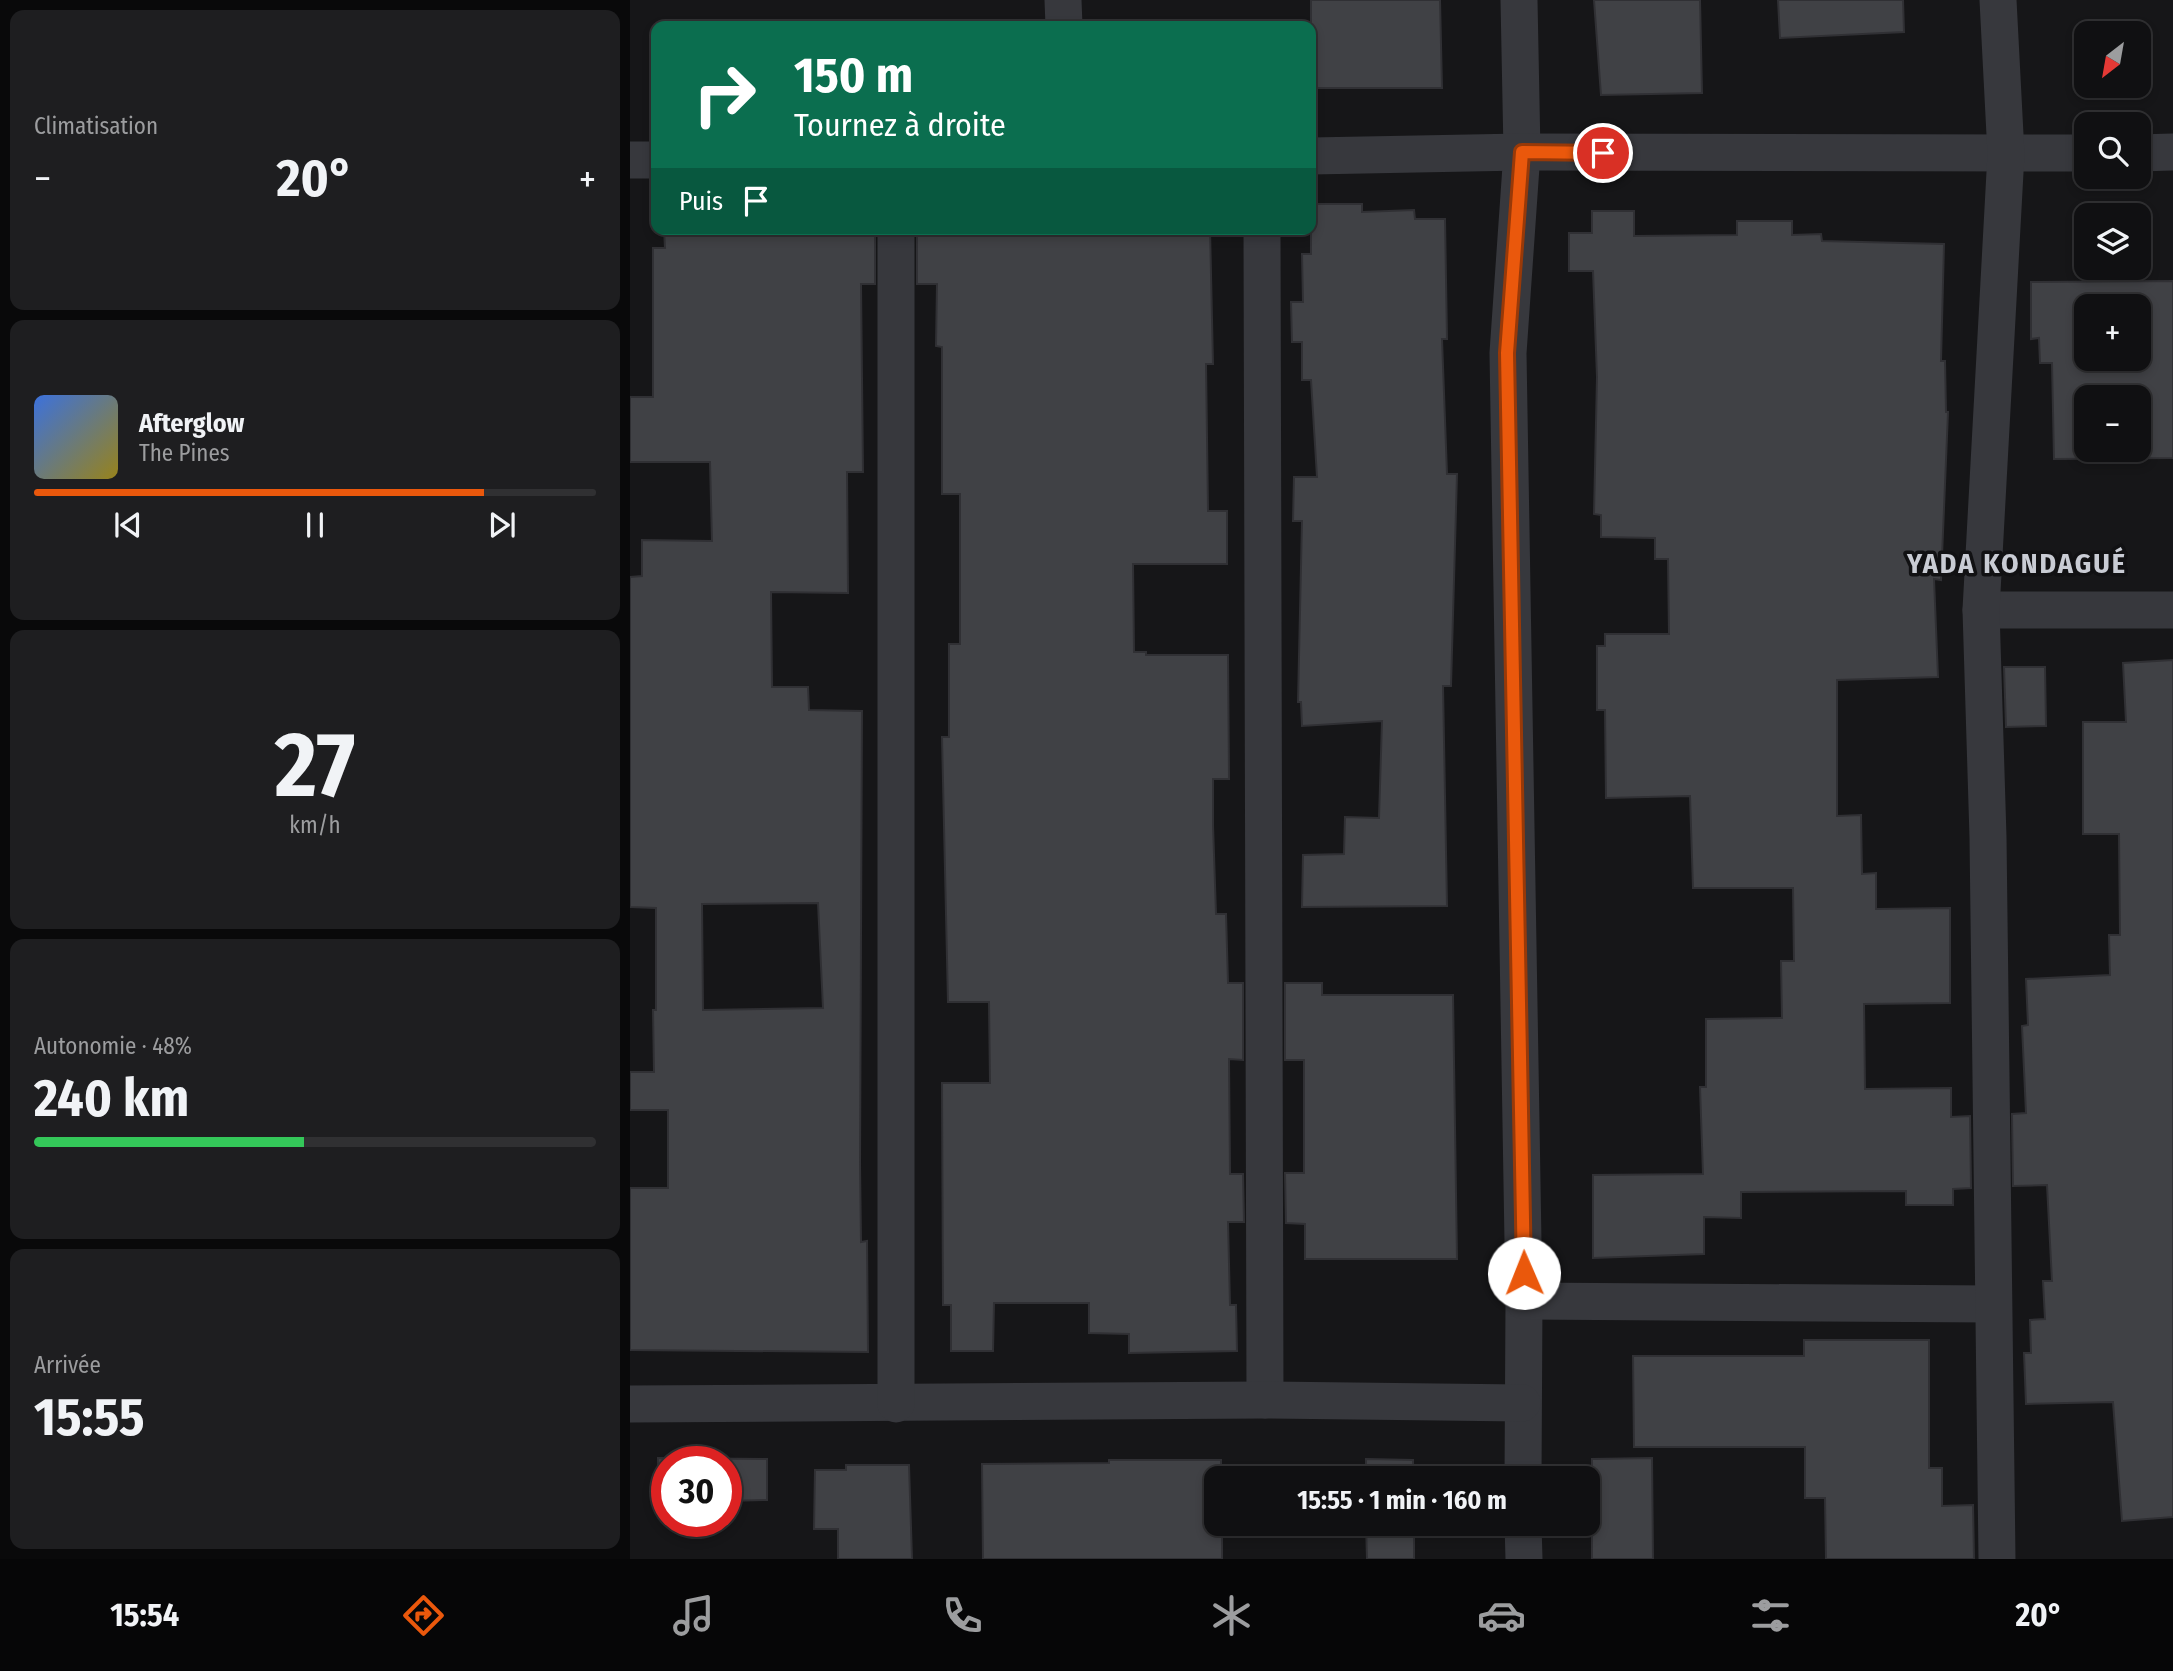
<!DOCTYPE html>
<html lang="fr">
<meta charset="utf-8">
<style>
body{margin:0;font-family:"Fira Sans Condensed",sans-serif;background:#1e1e20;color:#f1f3f6;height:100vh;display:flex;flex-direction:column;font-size:26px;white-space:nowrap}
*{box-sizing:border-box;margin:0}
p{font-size:23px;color:#9c9d9f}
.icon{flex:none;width:38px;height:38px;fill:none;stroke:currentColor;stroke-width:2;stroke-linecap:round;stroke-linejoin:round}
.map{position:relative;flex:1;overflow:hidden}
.drawer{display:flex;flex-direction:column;gap:10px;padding:10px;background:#09090a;width:630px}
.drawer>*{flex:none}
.hud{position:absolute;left:21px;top:21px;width:665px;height:214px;border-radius:14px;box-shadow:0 4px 10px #0003,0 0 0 2px #303032;background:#0b6e4f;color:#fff;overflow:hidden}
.needle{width:46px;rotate:211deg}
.buttons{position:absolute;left:1444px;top:21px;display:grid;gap:14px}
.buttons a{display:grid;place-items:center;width:77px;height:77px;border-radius:14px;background:#101012;box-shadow:0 4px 10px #0003,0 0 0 2px #303032;font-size:35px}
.speed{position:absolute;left:21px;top:1446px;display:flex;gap:14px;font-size:35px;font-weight:700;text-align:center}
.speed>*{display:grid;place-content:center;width:91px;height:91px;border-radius:50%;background:#101012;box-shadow:0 4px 10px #0003,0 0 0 2px #303032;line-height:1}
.speed .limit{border:10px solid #d22;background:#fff;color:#111}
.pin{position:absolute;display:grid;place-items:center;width:60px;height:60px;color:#fff;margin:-30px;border:4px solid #fff;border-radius:50%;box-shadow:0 2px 7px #0007}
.me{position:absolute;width:77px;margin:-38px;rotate:359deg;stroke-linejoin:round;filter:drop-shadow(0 0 5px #0008)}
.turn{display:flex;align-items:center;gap:24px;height:147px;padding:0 28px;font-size:32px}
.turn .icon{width:91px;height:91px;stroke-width:2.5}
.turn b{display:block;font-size:49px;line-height:60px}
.then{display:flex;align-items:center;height:66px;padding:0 28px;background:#0003;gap:14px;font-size:26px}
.big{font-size:52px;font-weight:700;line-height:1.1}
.drawer .tile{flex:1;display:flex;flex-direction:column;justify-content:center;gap:10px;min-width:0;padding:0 24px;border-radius:14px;background:#1e1e20}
.drawer .dial{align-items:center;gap:0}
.dial b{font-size:91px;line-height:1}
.song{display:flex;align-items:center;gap:21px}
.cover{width:84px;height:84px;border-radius:10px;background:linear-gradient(135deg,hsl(220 70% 55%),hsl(50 70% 35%))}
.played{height:7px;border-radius:4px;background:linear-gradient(90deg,#ea580c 80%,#303032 80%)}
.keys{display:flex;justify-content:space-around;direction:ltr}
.heat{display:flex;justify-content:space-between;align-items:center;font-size:38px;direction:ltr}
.charge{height:10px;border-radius:5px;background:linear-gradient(90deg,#34c759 48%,#303032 0)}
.trip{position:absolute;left:574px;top:1466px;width:396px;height:70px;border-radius:14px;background:#101012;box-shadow:0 4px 10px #0003,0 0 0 2px #303032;font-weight:700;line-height:70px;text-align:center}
.tab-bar{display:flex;height:112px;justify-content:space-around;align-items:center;background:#060607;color:#9c9d9f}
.tab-bar .icon{width:49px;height:49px}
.tab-bar .selected{color:#ea580c}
.tab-bar b{font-size:32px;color:#f1f3f6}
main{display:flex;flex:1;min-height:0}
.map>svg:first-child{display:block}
.building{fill:#404145;stroke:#303034;stroke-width:2;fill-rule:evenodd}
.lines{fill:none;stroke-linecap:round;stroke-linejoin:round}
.street{stroke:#37383d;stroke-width:37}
.route-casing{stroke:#983908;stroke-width:18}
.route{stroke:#ea580c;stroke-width:12}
.labels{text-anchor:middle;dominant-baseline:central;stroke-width:7;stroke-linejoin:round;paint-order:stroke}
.district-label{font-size:28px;font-weight:bold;letter-spacing:2px;fill:#c9ccd4;stroke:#111113}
</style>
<main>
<section class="drawer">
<div class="tile"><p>Climatisation</p>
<div class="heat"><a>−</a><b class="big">20°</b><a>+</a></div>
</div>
<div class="tile">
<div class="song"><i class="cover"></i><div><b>Afterglow</b><p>The Pines</p></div></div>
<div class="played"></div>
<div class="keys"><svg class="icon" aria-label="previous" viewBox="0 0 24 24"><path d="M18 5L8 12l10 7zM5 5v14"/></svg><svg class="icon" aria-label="pause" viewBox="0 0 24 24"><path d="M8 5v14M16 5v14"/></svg><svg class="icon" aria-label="next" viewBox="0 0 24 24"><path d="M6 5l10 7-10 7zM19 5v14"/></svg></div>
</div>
<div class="tile dial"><b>27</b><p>km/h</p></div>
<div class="tile"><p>Autonomie · 48%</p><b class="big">240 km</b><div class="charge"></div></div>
<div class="tile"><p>Arrivée</p><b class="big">15:55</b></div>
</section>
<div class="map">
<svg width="1543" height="1559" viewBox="0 0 1543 1559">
<rect width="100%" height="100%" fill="#161618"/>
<g class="building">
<path d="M681,0H810L812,88H681Z"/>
<path d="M964,0H1070L1072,93L971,95Z"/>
<path d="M1148,0H1273L1274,32L1150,38Z"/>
<path d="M681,204H732V212L784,210L785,219H815L817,339H812L817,474H827L821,686H813L817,906L672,907L673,855L714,854L715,817L749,818L752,721L672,726L671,702H668L672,521H663L664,477H687L681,380H672V342H662L661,302H673L672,254H681Z"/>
<path d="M962,211H1004V236L1107,235V221H1162V235L1191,234L1192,241L1314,244L1311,361H1315L1316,412H1318L1311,580L1304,579L1308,677L1207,680V816L1231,815L1232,874L1246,873V909L1320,908V1003L1234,1004L1235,1089L1321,1088V1117L1340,1116L1341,1188L1323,1189V1205H1276V1191L1111,1192V1218L1074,1217V1254L963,1258V1175L1073,1174L1070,1087H1076V1019L1152,1018L1151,961H1164L1163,888H1063L1060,796L976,798L975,710H967V646H975V634H1039L1038,559H1025V538L971,537V515L964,514L967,377L963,271H939V233H962Z"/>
<path d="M34,229H245V284H231L233,472H217L218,593L141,592L142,687H178L179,710L232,711L230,1164L231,1242L237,1241L238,1352L0,1350V1188H38V1110H0V1072H24L23,1010H26V908L0,907V577L12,576V540L82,541L80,462H0V397H23V248H35ZM188,903L193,1008L73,1010L72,904Z"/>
<path d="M287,229H580L583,364H576L578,511H597V564H503L504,652H516V655H598L599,779H583V825L586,914H596L598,983H613V1060L599,1059L600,1174H613L614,1222H598L600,1305H606L607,1351L499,1353V1334L459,1333V1303H364L363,1351H321V1305H313L312,1083H360L359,1002H318L312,737H319V644H330V494H312V347L306,346L307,284H287Z"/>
<path d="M1543,281V458L1424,459L1422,363H1410L1409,338L1401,339V282ZM1456,306H1508V359H1456ZM1456,397H1508V450H1456Z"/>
<path d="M1543,660V1517L1492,1521L1483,1402L1396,1404L1394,1353H1401L1400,1320L1415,1319L1413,1281H1422L1417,1185L1383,1186L1382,1114L1396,1113L1392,1026L1398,1025L1396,979L1480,975L1479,935H1490L1489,834H1453V722H1496L1493,663Z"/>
<path d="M1374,667H1415L1416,726L1376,727Z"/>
<path d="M655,983H692V995H823L827,1259H675V1224L656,1223L655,1173H674V1060H655Z"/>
<path d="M1174,1340H1299V1468H1312V1506L1343,1505L1344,1559H1196L1195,1498H1175V1447H1004L1003,1356H1174Z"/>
<path d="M28,1458L137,1459V1500L96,1501V1461H37V1503H29Z"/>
<path d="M1022,1458L1023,1559H962V1459Z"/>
<path d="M736,1459L783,1460V1479H736Z"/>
<path d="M479,1460H591V1479H586V1524H592V1559H353L352,1464L479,1463Z"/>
<path d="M216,1465H279L282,1559H208V1529H184L185,1470H216Z"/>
<path d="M736,1524H784V1559H737Z"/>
</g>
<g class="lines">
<g class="street">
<path d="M433,0L434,26"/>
<path d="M889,0L892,152L878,353L894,1301L893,1479"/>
<path d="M1508,153L1543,152"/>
<path d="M681,156L892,152L1456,153"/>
<path d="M0,160H26"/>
<path d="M632,229L635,1400"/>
<path d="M1351,610H1543"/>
<path d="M894,1301L1363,1304"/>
<path d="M0,1404L635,1400L892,1403"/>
<path d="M266,1404V229"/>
<path d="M893,1524L894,1559"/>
<path d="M1367,1559L1358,837L1351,610L1376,154L1368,0"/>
</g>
</g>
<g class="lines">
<defs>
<path id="route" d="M894,1273L877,353L892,152L973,153"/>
</defs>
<use href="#route" class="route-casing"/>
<use href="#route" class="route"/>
</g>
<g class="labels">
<g class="district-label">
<text x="1387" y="563">YADA KONDAGUÉ</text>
</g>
</g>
</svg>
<div class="buttons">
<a><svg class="needle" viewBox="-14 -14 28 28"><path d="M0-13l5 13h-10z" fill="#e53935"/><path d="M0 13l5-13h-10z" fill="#9c9d9f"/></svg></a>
<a><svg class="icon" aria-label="search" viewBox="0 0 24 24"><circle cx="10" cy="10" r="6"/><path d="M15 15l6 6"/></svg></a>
<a><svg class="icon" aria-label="layers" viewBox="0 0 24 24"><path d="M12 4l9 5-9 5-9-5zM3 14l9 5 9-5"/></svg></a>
<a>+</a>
<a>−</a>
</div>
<div class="speed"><div class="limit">30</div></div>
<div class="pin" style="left:973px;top:153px;background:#d93025"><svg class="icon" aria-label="arrive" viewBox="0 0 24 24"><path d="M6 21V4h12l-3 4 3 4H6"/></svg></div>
<svg class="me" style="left:894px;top:1273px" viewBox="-20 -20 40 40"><circle r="19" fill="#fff"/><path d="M0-13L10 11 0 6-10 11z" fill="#ea580c"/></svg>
<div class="trip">15:55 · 1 min · 160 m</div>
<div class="hud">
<div class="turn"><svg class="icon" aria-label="right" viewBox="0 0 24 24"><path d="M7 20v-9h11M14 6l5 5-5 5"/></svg><div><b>150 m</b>Tournez à droite</div></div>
<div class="then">Puis<svg class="icon" aria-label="arrive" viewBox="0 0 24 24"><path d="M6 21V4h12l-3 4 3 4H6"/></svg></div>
</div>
</div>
</main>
<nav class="tab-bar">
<b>15:54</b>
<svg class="icon selected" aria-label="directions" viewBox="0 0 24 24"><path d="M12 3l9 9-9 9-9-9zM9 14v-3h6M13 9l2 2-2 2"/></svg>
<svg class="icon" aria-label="music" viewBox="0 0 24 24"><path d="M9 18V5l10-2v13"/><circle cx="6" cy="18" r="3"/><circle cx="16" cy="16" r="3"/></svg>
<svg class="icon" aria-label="phone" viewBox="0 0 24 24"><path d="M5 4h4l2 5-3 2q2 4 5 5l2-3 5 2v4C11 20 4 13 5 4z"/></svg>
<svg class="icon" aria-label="climate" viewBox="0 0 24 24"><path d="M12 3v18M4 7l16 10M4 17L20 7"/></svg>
<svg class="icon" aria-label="car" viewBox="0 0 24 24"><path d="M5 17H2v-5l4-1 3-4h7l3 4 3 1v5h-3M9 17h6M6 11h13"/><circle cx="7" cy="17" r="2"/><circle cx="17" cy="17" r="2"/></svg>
<svg class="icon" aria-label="filters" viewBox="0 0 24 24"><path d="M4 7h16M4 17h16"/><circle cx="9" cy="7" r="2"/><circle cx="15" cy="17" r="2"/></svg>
<b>20°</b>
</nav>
